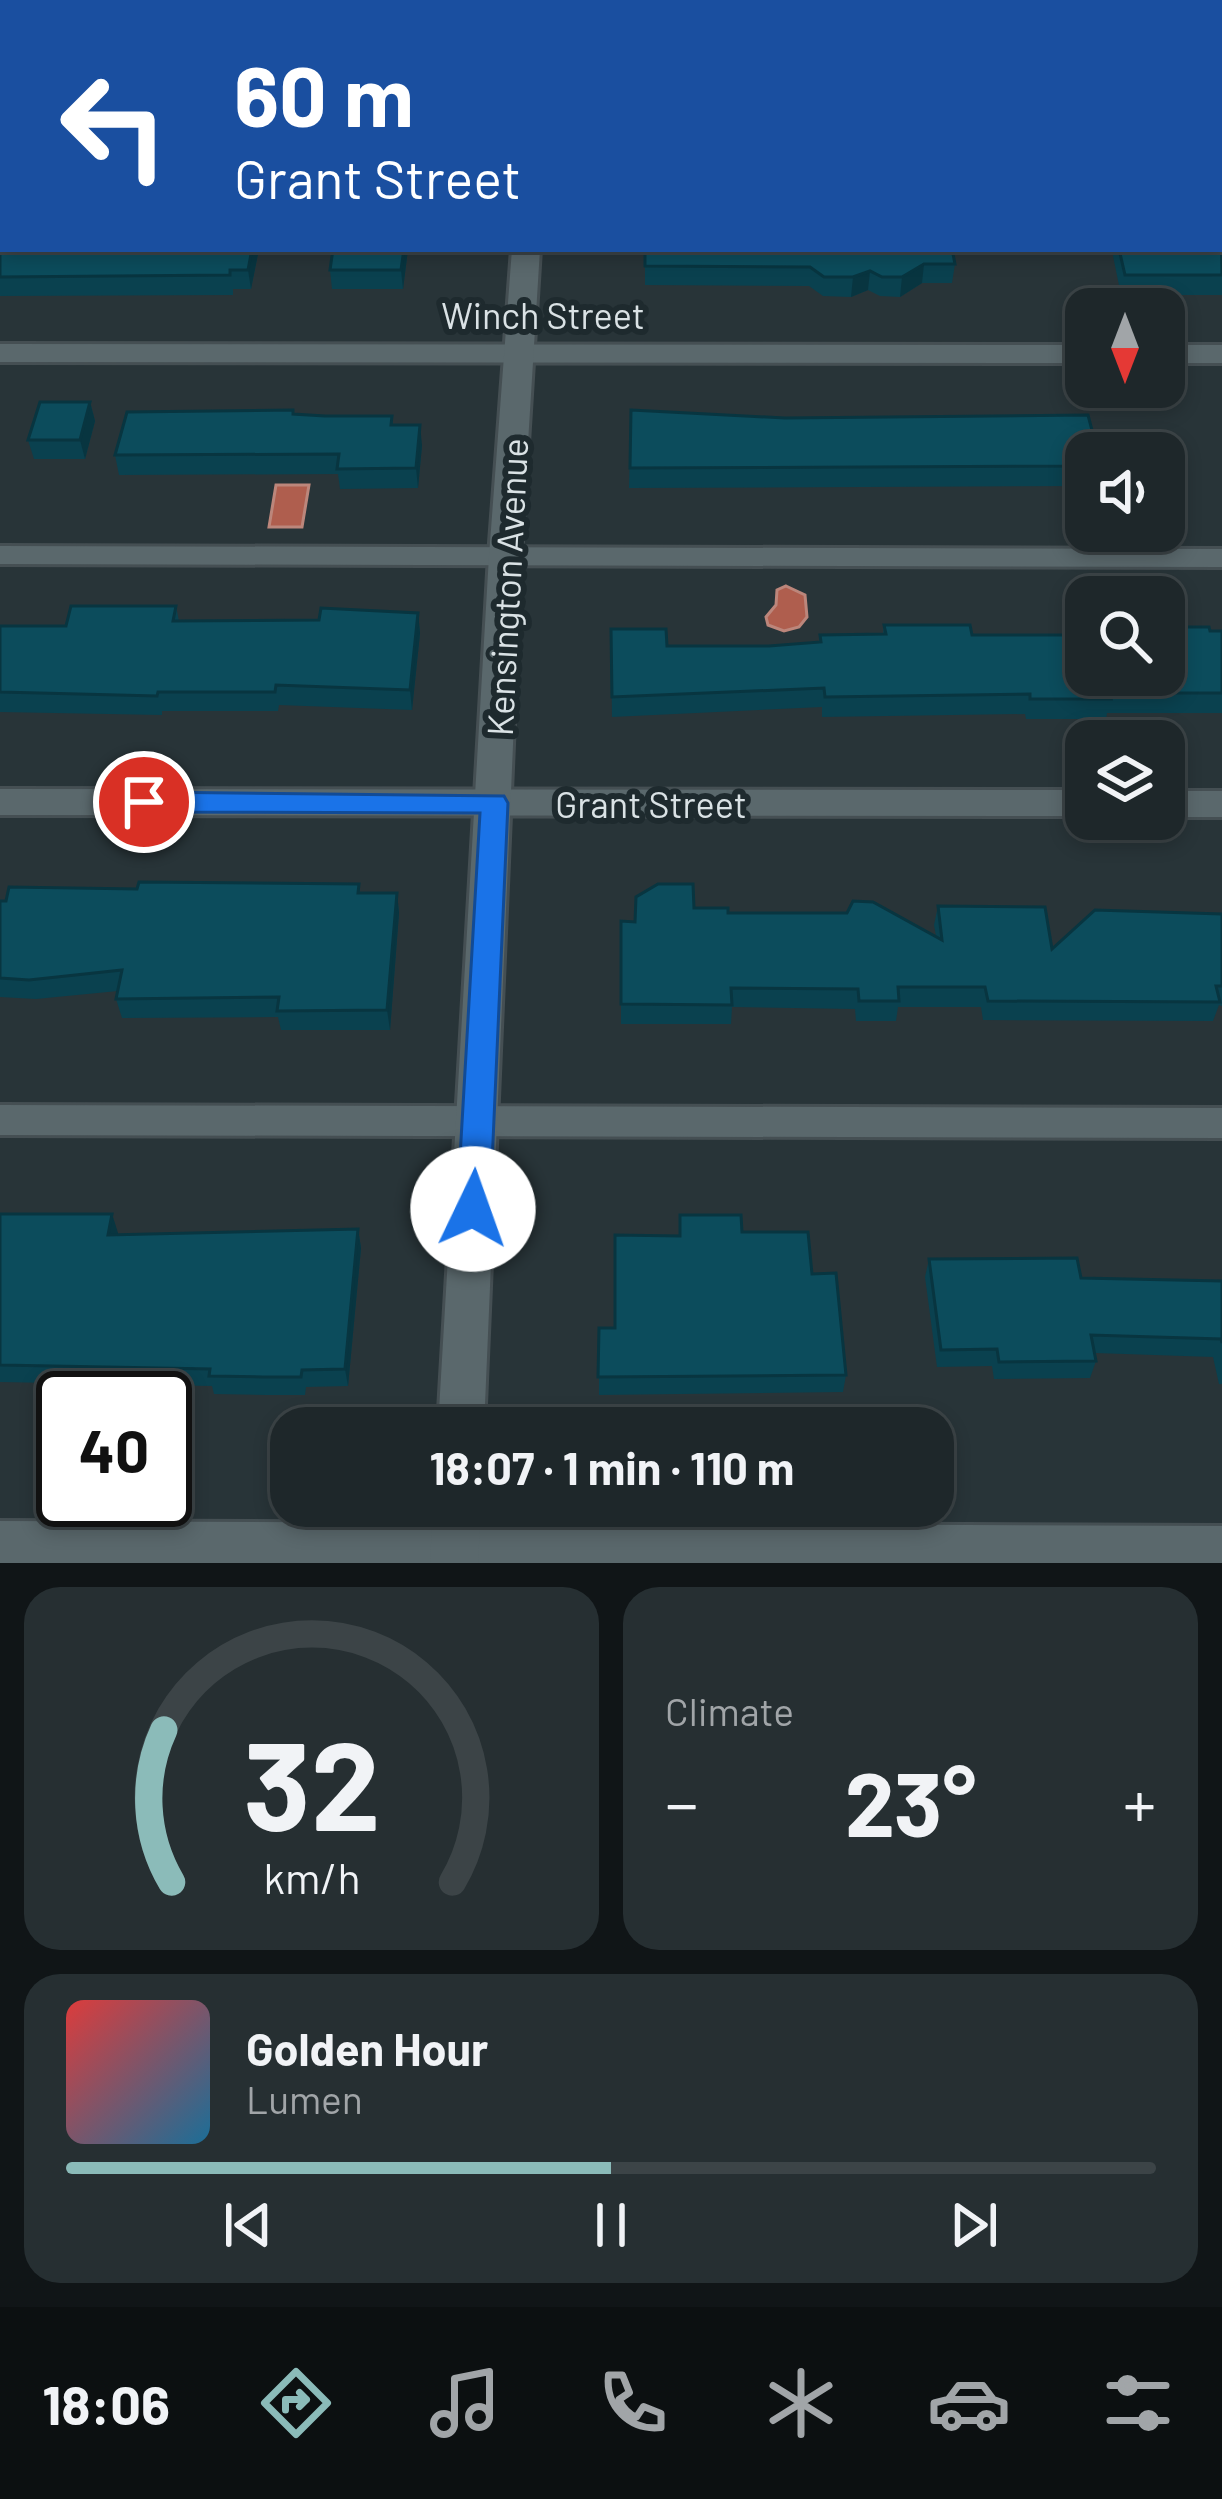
<!DOCTYPE html>
<meta charset="utf-8">
<style>
body{margin:0;font-family:Barlow,sans-serif;background:#262f32;color:#f1f3f6;height:100vh;display:flex;flex-direction:column;font-size:45px;white-space:nowrap}
*{box-sizing:border-box;margin:0}
p{font-size:39px;color:#a1a5a8}
.icon{flex:none;width:66px;height:66px;fill:none;stroke:currentColor;stroke-width:2;stroke-linecap:round;stroke-linejoin:round}
.map{position:relative;height:1563px;overflow:hidden}
.side{display:flex;flex-direction:column;gap:24px;padding:24px;background:#101517;flex:1}
.side>*{flex:none}
.banner{position:absolute;left:0px;top:0px;width:1224px;height:252px;box-shadow:0 6px 18px #0003,0 0 0 3px #3c4447;background:#1a4fa0;color:#fff;overflow:hidden}
.needle{width:78px;rotate:180deg}
.fabs{position:absolute;left:1065px;top:288px;display:grid;gap:24px}
.fabs a{display:grid;place-items:center;width:120px;height:120px;border-radius:24px;background:#1e272a;box-shadow:0 6px 18px #0003,0 0 0 3px #3c4447;font-size:60px}
.speed{position:absolute;left:36px;top:1371px;display:flex;gap:24px;font-size:60px;font-weight:700;text-align:center}
.speed>*{display:grid;place-content:center;width:156px;height:156px;border-radius:50%;background:#1e272a;box-shadow:0 6px 18px #0003,0 0 0 3px #3c4447;line-height:1}
.speed .limit{border:6px solid #111;border-radius:18px;background:#fff;color:#111}
.pin{position:absolute;display:grid;place-items:center;width:102px;height:102px;color:#fff;margin:-51px;border:6px solid #fff;border-radius:50%;box-shadow:0 3px 12px #0007}
.me{position:absolute;width:132px;margin:-66px;rotate:3deg;stroke-linejoin:round;filter:drop-shadow(0 0 9px #0008)}
.turn{display:flex;align-items:center;gap:42px;height:252px;padding:0 36px;font-size:54px}
.turn .icon{width:156px;height:156px;stroke-width:2.5}
.turn b{display:block;font-size:84px;line-height:102px}
.big{font-size:90px;font-weight:700;line-height:1.1}
.side .widget{flex:1;display:flex;flex-direction:column;justify-content:center;gap:18px;min-width:0;padding:0 42px;border-radius:36px;background:#262f32}
.side .dial{align-items:center;gap:0}
.dial svg{height:312px;overflow:visible;fill:none;stroke:#3c4447;stroke-width:7;stroke-linecap:round;text-anchor:middle}
.dial text{fill:#f1f3f6;stroke:none}
.song{display:flex;align-items:center;gap:36px}
.cover{width:144px;height:144px;border-radius:18px;background:linear-gradient(135deg,hsl(0 70% 55%),hsl(200 70% 35%))}
.played{height:12px;border-radius:6px;background:linear-gradient(90deg,#8bbbb9 50%,#3c4447 50%)}
.keys{display:flex;justify-content:space-around;direction:ltr}
.heat{display:flex;justify-content:space-between;align-items:center;font-size:66px;direction:ltr}
.side .tiles{flex:1;display:grid;gap:24px;grid-template-columns:1fr 1fr}
.widget:last-child{grid-column:span 2}
.trip{position:absolute;left:270px;top:1407px;width:684px;height:120px;border-radius:36px;background:#1e272a;box-shadow:0 6px 18px #0003,0 0 0 3px #3c4447;font-weight:700;line-height:120px;text-align:center}
.dock{display:flex;height:192px;justify-content:space-around;align-items:center;background:#0c1011;color:#a1a5a8}
.dock .icon{width:84px;height:84px}
.dock .active{color:#8bbbb9}
.dock b{font-size:54px;color:#f1f3f6}
.map>svg:first-child{display:block}
.water{fill:#af5e4e;stroke:#bc867b;stroke-width:3}
.lines{fill:none;stroke-linecap:round;stroke-linejoin:round}
.service-casing{stroke:#454f53;stroke-width:6}
.minor-casing{stroke:#454f53;stroke-width:6}
.tertiary-casing{stroke:#454f53;stroke-width:6}
.service{fill:#5a686c;fill-rule:evenodd}
.minor{fill:#5a686c;fill-rule:evenodd}
.tertiary{fill:#5a686c;fill-rule:evenodd}
.wall{fill:#0a414f}
.shaded-wall{fill:#083540}
.building{fill:#0c4c5c;stroke:#083540;stroke-width:3}
.route{fill:#1a73e8;stroke:#114b97;stroke-width:3}
.labels{text-anchor:middle;dominant-baseline:central;stroke-width:12;stroke-linejoin:round;paint-order:stroke}
.street-label{font-size:36px;fill:#dae2e5;stroke:#1e2a2e}
</style>
<div class="map">
<svg width="1222" height="1563" viewBox="0 0 1222 1563">
<rect width="100%" height="100%" fill="#283438"/>
<g class="water">
<path d="M276,485H309L302,527H269Z"/>
<path d="M786,586L805,595L807,617L799,627L784,631L768,625L766,617L776,605L777,590Z"/>
</g>
<g class="lines">
<defs>
<g id="service">
<rect x="761" y="0" width="20" height="3"/>
<rect x="0" y="179" width="3" height="14"/>
<rect x="1221" y="183" width="1" height="14"/>
<path d="M0,546L1222,549V567L0,564Z"/>
<path d="M0,1105L1222,1108V1138L0,1135Z"/>
</g>
<g id="minor">
<rect x="0" y="45" width="3" height="14"/>
<rect x="1221" y="47" width="1" height="14"/>
<path d="M0,344L1086,345V363L0,362Z"/>
<rect x="1164" y="345" width="58" height="18"/>
<path d="M0,789L1086,790V816L0,815Z"/>
<rect x="1164" y="791" width="58" height="26"/>
<path d="M0,1521L1222,1526V1563H0Z"/>
</g>
<g id="tertiary">
<rect x="531" y="0" width="24" height="3"/>
<path d="M512,249H540L521,556L484,1428H438L489,556Z"/>
<path d="M433,1506H481L478,1563H430Z"/>
</g>
</defs>
<use href="#service" class="service-casing"/>
<use href="#minor" class="minor-casing"/>
<use href="#tertiary" class="tertiary-casing"/>
<use href="#service" class="service"/>
<use href="#minor" class="minor"/>
<use href="#tertiary" class="tertiary"/>
</g>
<g class="wall">
<rect x="643" y="0" width="42" height="3"/>
<path d="M1044,0H1222V13L1221,3H1045Z"/>
<path d="M0,218L259,249L251,289H233V295L0,296Z"/>
<path d="M1222,220V295H1121L1113,256L1114,249H1221Z"/>
<path d="M333,249H408L403,289H332L330,270Z"/>
<path d="M645,249L955,264L952,283H922L900,297L880,296L868,290L851,297L823,296L809,286L645,285Z"/>
<path d="M90,402L95,421L85,459H34L28,440Z"/>
<path d="M631,410L1086,453V486L629,488Z"/>
<path d="M294,414L325,416H392L393,425L422,445L418,488L340,489L338,474L119,475L115,455Z"/>
<path d="M176,606L179,621L319,620L418,613L420,633L412,710L279,705L278,711H162V715L0,712V626H66Z"/>
<path d="M884,625L972,635L1086,675L1210,631H1222V713H1107L1106,719H1026L1025,714L822,717V707L612,717L611,629L667,646H769L820,643V635L883,634Z"/>
<path d="M359,884L360,893H397L399,913L390,1030H281L278,1017L122,1018L116,999L118,991L36,999L0,997V901L137,889Z"/>
<path d="M938,906L1052,949L1222,914V1006L1219,1005L1213,1021L983,1020L981,1007H898L896,1021H856L855,1009L732,1007L731,1024H621V921L635,922L694,908L936,936L934,925Z"/>
<path d="M0,1214H112L118,1235L358,1229L361,1248L348,1386L306,1387L305,1395H267L214,1394L212,1386L0,1382Z"/>
<path d="M680,1215L742,1232L812,1274L846,1375L843,1392L599,1395V1328H615L679,1236Z"/>
<path d="M929,1259L1081,1278L1222,1281V1384H1219L1213,1357L1095,1353L1096,1361L1090,1378L994,1379L992,1366L937,1367L925,1277Z"/>
</g>
<g class="shaded-wall">
<path d="M252,249H259L251,289L248,270Z"/>
<path d="M404,249H408L403,289L401,270Z"/>
<path d="M924,264L922,283L900,297L902,277Z"/>
<path d="M870,271L868,290L851,297L853,277Z"/>
<path d="M90,402L95,421L85,459L80,440Z"/>
<path d="M420,425L422,445L418,488L416,468Z"/>
<path d="M418,613L420,633L412,710L410,690Z"/>
<path d="M397,893L399,913L390,1030L387,1010Z"/>
<path d="M112,1214L118,1233L114,1253L108,1235Z"/>
<path d="M358,1229L361,1248L348,1386L345,1369Z"/>
</g>
<g class="building">
<path d="M0,218H3V249H252L248,270H230V275L0,277Z"/>
<path d="M1221,220L1222,275H1125L1119,249H1221Z"/>
<path d="M333,249H404L401,270H330Z"/>
<path d="M645,249H952L955,264H924L902,277H882L870,271L853,277H824L810,267L645,266Z"/>
<path d="M40,402H90L80,440H28Z"/>
<path d="M293,410V414L325,416H392L391,425H420L416,468L337,469L339,454L115,455L127,412Z"/>
<path d="M631,410L785,418L1088,415L1098,453H1086V466L630,468Z"/>
<path d="M71,606H176L173,621L319,620L321,608L418,613L410,690L276,685L275,692H158L157,696L0,692V626H66Z"/>
<path d="M884,625H970L972,635H1086V675H1164V627H1209L1210,631H1222V693H1109L1111,699H1030V694L825,697L824,688L612,697L611,629H666L667,646H769L821,642L820,635L886,634Z"/>
<path d="M139,882L359,884L358,893H397L387,1010L277,1011L279,997L116,999L122,970L29,980L0,978V901H6L9,887L137,889Z"/>
<path d="M658,884H693L694,908H728V913H847L853,901L873,902L942,940L938,906L1045,907L1052,949L1095,910L1222,914V986H1216L1220,1002L988,1001L985,987H898L899,1001H859L858,989L731,988L732,1005L621,1004V921L635,922L636,897Z"/>
<path d="M0,1214H112L108,1235L358,1229L345,1369L302,1370L301,1377H263L209,1376L210,1369L0,1365Z"/>
<path d="M680,1215H741L742,1232H808L812,1274L836,1273L846,1375L598,1377L599,1328H615V1235L680,1236Z"/>
<path d="M1077,1258L1081,1278L1222,1281V1343L1221,1339L1091,1335L1096,1361L999,1362L997,1349L941,1350L929,1259Z"/>
</g>
<path class="route" d="M144,792L504,796L508,803L490,1209L485,1219L473,1223L462,1219L457,1209L480,813L144,812L130,802Z"/>
<g class="labels">
<g class="street-label">
<text x="543" y="314">Winch Street</text>
<text transform="translate(506 587) rotate(-87)">Kensington Avenue</text>
<text x="651" y="803">Grant Street</text>
</g>
</g>
</svg>
<div class="fabs">
<a><svg class="needle" viewBox="-14 -14 28 28"><path d="M0-13l5 13h-10z" fill="#e53935"/><path d="M0 13l5-13h-10z" fill="#a1a5a8"/></svg></a>
<a><svg class="icon" aria-label="sound" viewBox="0 0 24 24"><path d="M4 9h4l5-4v14l-5-4H4zM17 9q2 3 0 6"/></svg></a>
<a><svg class="icon" aria-label="search" viewBox="0 0 24 24"><circle cx="10" cy="10" r="6"/><path d="M15 15l6 6"/></svg></a>
<a><svg class="icon" aria-label="layers" viewBox="0 0 24 24"><path d="M12 4l9 5-9 5-9-5zM3 14l9 5 9-5"/></svg></a>
</div>
<div class="speed"><div class="limit">40</div></div>
<div class="pin" style="left:144px;top:802px;background:#d93025"><svg class="icon" aria-label="arrive" viewBox="0 0 24 24"><path d="M6 21V4h12l-3 4 3 4H6"/></svg></div>
<svg class="me" style="left:473px;top:1209px" viewBox="-20 -20 40 40"><circle r="19" fill="#fff"/><path d="M0-13L10 11 0 6-10 11z" fill="#1a73e8"/></svg>
<div class="trip">18:07 · 1 min · 110 m</div>
<div class="banner">
<div class="turn"><svg class="icon" aria-label="left" viewBox="0 0 24 24"><path d="M17 20v-9H6M10 6l-5 5 5 5"/></svg><div><b>60 m</b>Grant Street</div></div>
</div>
</div>
<section class="side">
<div class="tiles">
<div class="widget dial"><svg viewBox="0 0 100 80">
<path d="M14 69A42 42 0 1 1 86 69"/>
<path d="M14 69A42 42 0 0 1 12 30" stroke="#8bbbb9"/>
<text x="50" y="56" font-size="32" font-weight="700">32</text>
<text x="50" y="72" font-size="11">km/h</text>
</svg></div>
<div class="widget"><p>Climate</p>
<div class="heat"><a>−</a><b class="big">23°</b><a>+</a></div>
</div>
<div class="widget">
<div class="song"><i class="cover"></i><div><b>Golden Hour</b><p>Lumen</p></div></div>
<div class="played"></div>
<div class="keys"><svg class="icon" aria-label="previous" viewBox="0 0 24 24"><path d="M18 5L8 12l10 7zM5 5v14"/></svg><svg class="icon" aria-label="pause" viewBox="0 0 24 24"><path d="M8 5v14M16 5v14"/></svg><svg class="icon" aria-label="next" viewBox="0 0 24 24"><path d="M6 5l10 7-10 7zM19 5v14"/></svg></div>
</div>
</div>
</section>
<nav class="dock">
<b>18:06</b>
<svg class="icon active" aria-label="directions" viewBox="0 0 24 24"><path d="M12 3l9 9-9 9-9-9zM9 14v-3h6M13 9l2 2-2 2"/></svg>
<svg class="icon" aria-label="music" viewBox="0 0 24 24"><path d="M9 18V5l10-2v13"/><circle cx="6" cy="18" r="3"/><circle cx="16" cy="16" r="3"/></svg>
<svg class="icon" aria-label="phone" viewBox="0 0 24 24"><path d="M5 4h4l2 5-3 2q2 4 5 5l2-3 5 2v4C11 20 4 13 5 4z"/></svg>
<svg class="icon" aria-label="climate" viewBox="0 0 24 24"><path d="M12 3v18M4 7l16 10M4 17L20 7"/></svg>
<svg class="icon" aria-label="car" viewBox="0 0 24 24"><path d="M5 17H2v-5l4-1 3-4h7l3 4 3 1v5h-3M9 17h6M6 11h13"/><circle cx="7" cy="17" r="2"/><circle cx="17" cy="17" r="2"/></svg>
<svg class="icon" aria-label="filters" viewBox="0 0 24 24"><path d="M4 7h16M4 17h16"/><circle cx="9" cy="7" r="2"/><circle cx="15" cy="17" r="2"/></svg>
</nav>
